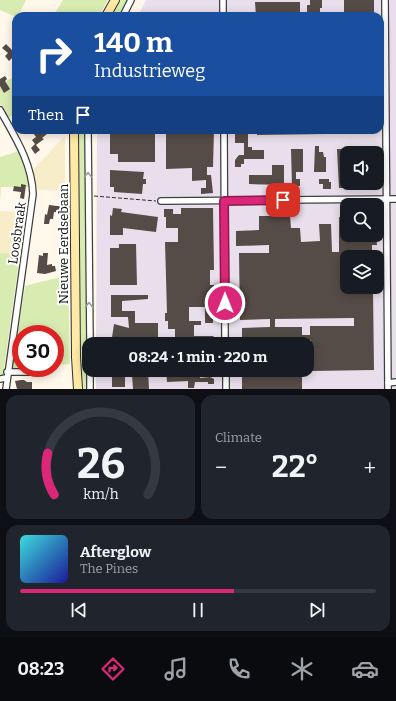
<!DOCTYPE html>
<meta charset="utf-8">
<style>
body{margin:0;font-family:Bitter,serif;background:#20242c;color:#f1f3f6;height:100vh;display:flex;flex-direction:column;font-size:15px;white-space:nowrap}
*{box-sizing:border-box;margin:0}
p{font-size:13px;color:#9ea1a6}
.icon{flex:none;width:22px;height:22px;fill:none;stroke:currentColor;stroke-width:2;stroke-linecap:round;stroke-linejoin:round}
.map{position:relative;height:389px;overflow:hidden}
.sheet{display:flex;flex-direction:column;gap:6px;padding:6px;background:#0d0f14;flex:1}
.sheet>*{flex:none}
.hud{position:absolute;left:12px;top:12px;width:372px;height:122px;border-radius:12px;box-shadow:0 2px 10px #0003;background:#1a4fa0;color:#fff;overflow:hidden}
.controls{position:absolute;left:340px;top:146px;display:grid;gap:8px}
.controls a{display:grid;place-items:center;width:44px;height:44px;border-radius:8px;background:#171b24;box-shadow:0 2px 10px #0003;font-size:20px}
.speed{position:absolute;left:12px;top:325px;display:flex;gap:8px;font-size:20px;font-weight:700;text-align:center}
.speed>*{display:grid;place-content:center;width:52px;height:52px;border-radius:50%;background:#171b24;box-shadow:0 2px 10px #0003;line-height:1}
.speed .limit{border:6px solid #d22;background:#fff;color:#111}
.pin{position:absolute;display:grid;place-items:center;width:34px;height:34px;color:#fff;margin:-17px;border-radius:8px;box-shadow:0 2px 6px #0006}
.me{position:absolute;width:44px;margin:-22px;rotate:0deg;stroke-linejoin:round;filter:drop-shadow(0 0 3px #0008)}
.turn{display:flex;align-items:center;gap:14px;height:84px;padding:0 16px;font-size:18px}
.turn .icon{width:52px;height:52px;stroke-width:2.5}
.turn b{display:block;font-size:28px;line-height:34px}
.then{display:flex;align-items:center;height:38px;padding:0 16px;background:#0003;gap:8px;font-size:15px}
.big{font-size:30px;font-weight:700;line-height:1.1}
.sheet .tile{flex:1;display:flex;flex-direction:column;justify-content:center;gap:6px;min-width:0;padding:0 14px;border-radius:12px;background:#20242c}
.sheet .dial{align-items:center;gap:0}
.dial svg{height:104px;overflow:visible;fill:none;stroke:#363941;stroke-width:7;stroke-linecap:round;text-anchor:middle}
.dial text{fill:#f1f3f6;stroke:none}
.song{display:flex;align-items:center;gap:12px}
.cover{width:48px;height:48px;border-radius:6px;background:linear-gradient(135deg,hsl(180 70% 55%),hsl(240 70% 35%))}
.played{height:4px;border-radius:2px;background:linear-gradient(90deg,#db2777 60%,#363941 60%)}
.keys{display:flex;justify-content:space-around;direction:ltr}
.heat{display:flex;justify-content:space-between;align-items:center;font-size:22px;direction:ltr}
.sheet .tiles{flex:1;display:grid;gap:6px;grid-template-columns:1fr 1fr}
.tile:last-child{grid-column:span 2}
.trip{position:absolute;left:82px;top:337px;width:232px;height:40px;border-radius:12px;background:#171b24;box-shadow:0 2px 10px #0003;font-weight:700;line-height:40px;text-align:center}
.dock{display:flex;height:64px;justify-content:space-around;align-items:center;background:#090b0e;color:#9ea1a6}
.dock .icon{width:28px;height:28px}
.dock .current{color:#db2777}
.dock b{font-size:18px;color:#f1f3f6}
.map>svg:first-child{display:block}
.industrial{fill:#e9dfec;fill-rule:evenodd}
.farmland{fill:#f7edc9}
.green{fill:#d8ecb2}
.building{fill:#554b47;fill-rule:evenodd}
.lines{fill:none;stroke-linecap:round;stroke-linejoin:round}
.street-casing{stroke:#3f3f3f;stroke-width:8}
.secondary-casing{stroke:#2e2e2e;stroke-width:10}
.path{stroke:#2e2e2e;stroke-width:1;stroke-dasharray:4 2;stroke-linecap:butt}
.street{stroke:#fff;stroke-width:5.5}
.secondary{stroke:#ffe9a6;stroke-width:8}
.oneway{stroke:#9e9e9e}
.route-casing{stroke:#8e194d;stroke-width:10}
.route{stroke:#db2777;stroke-width:7}
.labels{text-anchor:middle;dominant-baseline:central;stroke-width:4;stroke-linejoin:round;paint-order:stroke}
.street-label{font-size:13px;fill:#0c0c0c;stroke:#fff}
</style>
<div class="map">
<svg width="396" height="389" viewBox="0 0 396 389">
<rect width="100%" height="100%" fill="#fff8eb"/>
<path class="industrial" d="M146,0H396V389H96V370H307V344H96L97,130H380V16H138ZM347,153H377V183H347ZM347,205H377V235H347ZM347,257H377V287H347Z"/>
<g class="farmland">
<path d="M65,136V191L38,190L33,170Z"/>
<path d="M0,211L27,212L20,254L0,253Z"/>
</g>
<g class="green">
<path d="M0,0H26L18,16L16,17L0,10Z"/>
<path d="M63,0H108L99,16H53Z"/>
<path d="M118,0H128L120,16H109Z"/>
<path d="M16,76V114L8,118L0,103V84Z"/>
<path d="M77,130H85L88,389H80Z"/>
<path d="M19,151L28,175L30,187H1L0,201V157Z"/>
<path d="M0,253L20,254L3,375L0,376Z"/>
<path d="M68,275L70,364L55,365V334H21V368L12,369L25,286Z"/>
</g>
<g class="building">
<path d="M310,0H322V8H320V16H307V5H310Z"/>
<rect x="344" y="0" width="30" height="16"/>
<path d="M255,2H300V16H256Z"/>
<rect x="177" y="12" width="20" height="4"/>
<path d="M6,44L16,54L9,61L5,56L8,53L2,48Z"/>
<path d="M5,76L7,79L5,81L10,89L4,93L0,86V79Z"/>
<path d="M31,130H52L42,138L44,139L36,145L40,150L35,154L31,148L35,144L32,140L36,137Z"/>
<path d="M110,130H155V162H118V154H110Z"/>
<path d="M168,130H214L213,167H207V175H211L213,193L201,194V188H206V180L192,181V168L166,169V132H168Z"/>
<path d="M257,130H326V134L257,135Z"/>
<path d="M235,134H248V147H252V150H264V159H244V164H241V167H235V160L239,155H244V143H235Z"/>
<path d="M315,146H319V152H323L324,157H326V172H314Z"/>
<path d="M291,149H303V172H296V179H300V186H292Z"/>
<path d="M337,149H345L346,182L349,183L350,188H339Z"/>
<rect x="357" y="149" width="18" height="4"/>
<path d="M272,165H284V185L249,184V175H272Z"/>
<path d="M110,170L144,172L143,179H146V184H143L142,194L114,192V187H110Z"/>
<path d="M319,179H329V182H331V189H323V184H319Z"/>
<path d="M368,183H375V188H357V184Z"/>
<path d="M21,184L26,185L24,199L20,198L21,192L13,191L14,186L21,187Z"/>
<path d="M49,205L65,207L64,213L54,212L53,219H50L49,224H44L45,214L47,215Z"/>
<path d="M113,208L122,209L121,212L158,217L156,232L123,228V235H110V215L112,216Z"/>
<path d="M181,208H213L214,270H210V285H214V298H210V314H213V323H205V307H189V321H201V325H194V336H213L214,337V344H171V339H175V329H168V321H165V313H167L165,242H178V228H166V217H164V209H173V214H181Z"/>
<path d="M259,216H290L291,228H300L301,242L320,241L319,224H331L332,252H339V217H347V235H376L377,245H372V257H347V289H373L374,370L311,371V340H302V344H242V328L270,327V319L240,320L239,253H269V245L236,246V231L259,230ZM354,318V326H310V335H302V327H275V319Z"/>
<path d="M119,244H136L137,285H110V248H119Z"/>
<path d="M43,253H48L47,265L52,264V266H55L56,271L45,274L37,273L39,255L43,256Z"/>
<path d="M111,295H148V299L122,301V311H135V323H158V344H111L114,324L129,328L128,317H111Z"/>
<path d="M148,370L149,389H133L132,375H125V387H112V371Z"/>
<path d="M166,370H200V378L210,377L214,379V384H208V382H195L194,388H188V381L167,382Z"/>
<rect x="242" y="370" width="60" height="19"/>
<path d="M21,380H24L27,382H32V389H17L15,381Z"/>
</g>
<g class="lines">
<defs>
<g id="street">
<path d="M223,0V16"/>
<path d="M385,0L388,389"/>
<path d="M123,16L131,0"/>
<path d="M0,110C15,137 32,163 33,194L6,389"/>
<path d="M88,130L90,344"/>
<path d="M224,130L225,344"/>
<path d="M161,201L396,199"/>
<path d="M90,370V389"/>
<path d="M226,370V389"/>
<path d="M7,372H44"/>
<path d="M0,379L6,378"/>
<path d="M388,383L396,382"/>
</g>
<g id="secondary">
<path d="M106,16L115,0"/>
<path d="M74,130L76,357L78,389"/>
</g>
</defs>
<use href="#street" class="street-casing"/>
<use href="#secondary" class="secondary-casing"/>
<path class="path" d="M94,196L156,201"/>
<use href="#street" class="street"/>
<use href="#secondary" class="secondary"/>
</g>
<defs><path id="oneway-chevron" d="M-2-3.5L2.5 0L-2 3.5" fill="none" stroke-width="1.6" stroke-linecap="round" stroke-linejoin="round"/></defs>
<g class="oneway">
<use href="#oneway-chevron" transform="translate(88 175) rotate(-91)"/>
<use href="#oneway-chevron" transform="translate(89 305) rotate(-90)"/>
</g>
<g class="lines">
<defs>
<path id="route" d="M225,303L224,201L283,200"/>
</defs>
<use href="#route" class="route-casing"/>
<use href="#route" class="route"/>
</g>
<g class="labels">
<g class="street-label">
<text transform="translate(17 233) rotate(-82)">Loosbraak</text>
<text transform="translate(63 244) rotate(-90)">Nieuwe Eerdsebaan</text>
</g>
</g>
</svg>
<div class="controls">
<a><svg class="icon" aria-label="sound" viewBox="0 0 24 24"><path d="M4 9h4l5-4v14l-5-4H4zM17 9q2 3 0 6"/></svg></a>
<a><svg class="icon" aria-label="search" viewBox="0 0 24 24"><circle cx="10" cy="10" r="6"/><path d="M15 15l6 6"/></svg></a>
<a><svg class="icon" aria-label="layers" viewBox="0 0 24 24"><path d="M12 4l9 5-9 5-9-5zM3 14l9 5 9-5"/></svg></a>
</div>
<div class="speed"><div class="limit">30</div></div>
<div class="pin" style="left:283px;top:200px;background:#d93025"><svg class="icon" aria-label="arrive" viewBox="0 0 24 24"><path d="M6 21V4h12l-3 4 3 4H6"/></svg></div>
<svg class="me" style="left:225px;top:303px" viewBox="-20 -20 40 40"><circle r="17" fill="#db2777" stroke="#fff" stroke-width="3"/><path d="M0-11L8 9 0 5-8 9z" fill="#fff"/></svg>
<div class="trip">08:24 · 1 min · 220 m</div>
<div class="hud">
<div class="turn"><svg class="icon" aria-label="right" viewBox="0 0 24 24"><path d="M7 20v-9h11M14 6l5 5-5 5"/></svg><div><b>140 m</b>Industrieweg</div></div>
<div class="then">Then<svg class="icon" aria-label="arrive" viewBox="0 0 24 24"><path d="M6 21V4h12l-3 4 3 4H6"/></svg></div>
</div>
</div>
<section class="sheet">
<div class="tiles">
<div class="tile dial"><svg viewBox="0 0 100 80">
<path d="M14 69A42 42 0 1 1 86 69"/>
<path d="M14 69A42 42 0 0 1 9 37" stroke="#db2777"/>
<text x="50" y="56" font-size="32" font-weight="700">26</text>
<text x="50" y="72" font-size="11">km/h</text>
</svg></div>
<div class="tile"><p>Climate</p>
<div class="heat"><a>−</a><b class="big">22°</b><a>+</a></div>
</div>
<div class="tile">
<div class="song"><i class="cover"></i><div><b>Afterglow</b><p>The Pines</p></div></div>
<div class="played"></div>
<div class="keys"><svg class="icon" aria-label="previous" viewBox="0 0 24 24"><path d="M18 5L8 12l10 7zM5 5v14"/></svg><svg class="icon" aria-label="pause" viewBox="0 0 24 24"><path d="M8 5v14M16 5v14"/></svg><svg class="icon" aria-label="next" viewBox="0 0 24 24"><path d="M6 5l10 7-10 7zM19 5v14"/></svg></div>
</div>
</div>
</section>
<nav class="dock">
<b>08:23</b>
<svg class="icon current" aria-label="directions" viewBox="0 0 24 24"><path d="M12 3l9 9-9 9-9-9zM9 14v-3h6M13 9l2 2-2 2"/></svg>
<svg class="icon" aria-label="music" viewBox="0 0 24 24"><path d="M9 18V5l10-2v13"/><circle cx="6" cy="18" r="3"/><circle cx="16" cy="16" r="3"/></svg>
<svg class="icon" aria-label="phone" viewBox="0 0 24 24"><path d="M5 4h4l2 5-3 2q2 4 5 5l2-3 5 2v4C11 20 4 13 5 4z"/></svg>
<svg class="icon" aria-label="climate" viewBox="0 0 24 24"><path d="M12 3v18M4 7l16 10M4 17L20 7"/></svg>
<svg class="icon" aria-label="car" viewBox="0 0 24 24"><path d="M5 17H2v-5l4-1 3-4h7l3 4 3 1v5h-3M9 17h6M6 11h13"/><circle cx="7" cy="17" r="2"/><circle cx="17" cy="17" r="2"/></svg>
</nav>
